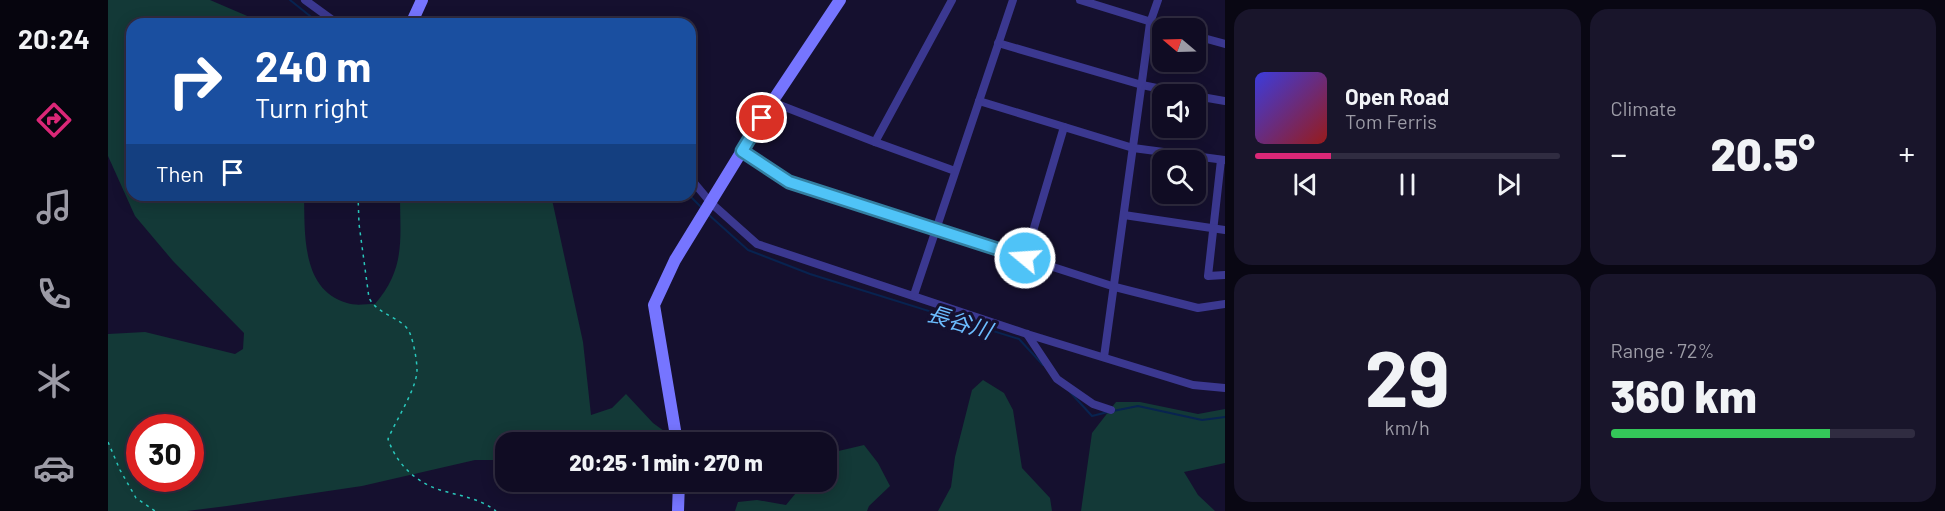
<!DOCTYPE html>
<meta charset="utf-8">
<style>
body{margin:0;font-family:Barlow,"Noto Sans JP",sans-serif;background:#19152b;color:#f1f3f6;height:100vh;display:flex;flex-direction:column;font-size:22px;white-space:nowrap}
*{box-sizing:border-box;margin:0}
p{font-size:20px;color:#9c9ba6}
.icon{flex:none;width:33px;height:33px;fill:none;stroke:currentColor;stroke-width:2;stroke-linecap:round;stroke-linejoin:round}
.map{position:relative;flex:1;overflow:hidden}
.sheet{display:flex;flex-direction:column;gap:9px;padding:9px;background:#090713;width:720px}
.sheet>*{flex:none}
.hud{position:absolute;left:18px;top:18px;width:570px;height:183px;border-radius:18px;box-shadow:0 3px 15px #0003,0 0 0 2px #302c41;background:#1a4fa0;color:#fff;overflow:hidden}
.needle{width:39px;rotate:289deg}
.controls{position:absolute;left:1044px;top:18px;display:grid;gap:12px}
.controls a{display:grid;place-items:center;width:54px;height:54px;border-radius:12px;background:#100c23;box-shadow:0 3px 15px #0003,0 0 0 2px #302c41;font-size:30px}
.speed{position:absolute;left:18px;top:414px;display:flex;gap:12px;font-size:30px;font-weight:700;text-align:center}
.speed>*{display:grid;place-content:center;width:78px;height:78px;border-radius:50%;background:#100c23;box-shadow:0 3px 15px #0003,0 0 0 2px #302c41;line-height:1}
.speed .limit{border:9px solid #d22;background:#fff;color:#111}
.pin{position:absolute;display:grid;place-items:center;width:51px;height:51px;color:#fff;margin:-26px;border:3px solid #fff;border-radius:50%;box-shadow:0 2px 6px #0007}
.me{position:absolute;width:66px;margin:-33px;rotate:288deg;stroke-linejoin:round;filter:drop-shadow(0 0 4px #0008)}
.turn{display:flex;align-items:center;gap:21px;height:126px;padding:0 30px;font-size:27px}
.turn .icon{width:78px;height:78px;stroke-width:2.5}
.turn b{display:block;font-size:42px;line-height:51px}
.then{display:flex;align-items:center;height:57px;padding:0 30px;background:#0003;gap:12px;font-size:22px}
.big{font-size:45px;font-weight:800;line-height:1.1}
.sheet .widget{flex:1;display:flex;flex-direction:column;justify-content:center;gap:9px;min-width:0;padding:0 21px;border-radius:18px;background:#19152b}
.sheet .dial{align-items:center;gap:0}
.dial b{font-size:78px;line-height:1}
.song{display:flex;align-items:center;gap:18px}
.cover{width:72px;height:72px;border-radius:9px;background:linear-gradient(135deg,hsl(240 70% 55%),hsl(0 70% 35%))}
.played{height:6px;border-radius:3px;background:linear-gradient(90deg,#db2777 25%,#302c41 25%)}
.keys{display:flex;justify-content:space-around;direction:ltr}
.heat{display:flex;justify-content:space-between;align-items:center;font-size:33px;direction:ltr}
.charge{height:9px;border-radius:4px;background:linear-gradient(90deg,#34c759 72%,#302c41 0)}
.sheet .tiles{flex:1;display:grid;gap:9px;grid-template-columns:repeat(2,1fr)}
.trip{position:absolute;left:387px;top:432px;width:342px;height:60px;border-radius:18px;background:#100c23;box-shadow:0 3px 15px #0003,0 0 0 2px #302c41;font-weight:800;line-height:60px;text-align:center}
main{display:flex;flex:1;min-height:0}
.dock{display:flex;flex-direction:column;width:108px;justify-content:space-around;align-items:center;background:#06050e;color:#9c9ba6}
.dock .icon{width:42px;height:42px}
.dock .selected{color:#db2777}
.dock b{font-size:27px;color:#f1f3f6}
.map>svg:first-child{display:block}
.green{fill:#133937;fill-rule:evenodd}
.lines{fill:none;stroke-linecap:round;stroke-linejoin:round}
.stream{stroke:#082350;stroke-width:2}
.path{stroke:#29c8bc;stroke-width:1.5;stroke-dasharray:3 4.5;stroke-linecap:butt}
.street{stroke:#3b3890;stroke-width:8}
.secondary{stroke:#7675ff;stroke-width:12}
.route-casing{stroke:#337fa1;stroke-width:15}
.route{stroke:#4fc3f7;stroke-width:10}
.labels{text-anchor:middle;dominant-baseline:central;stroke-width:6;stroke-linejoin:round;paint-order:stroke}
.water-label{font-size:22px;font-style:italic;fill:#6cbdff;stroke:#15102f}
</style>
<main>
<nav class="dock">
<b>20:24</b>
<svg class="icon selected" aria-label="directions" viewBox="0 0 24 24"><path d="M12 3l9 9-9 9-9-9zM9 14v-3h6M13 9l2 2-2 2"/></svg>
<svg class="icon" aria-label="music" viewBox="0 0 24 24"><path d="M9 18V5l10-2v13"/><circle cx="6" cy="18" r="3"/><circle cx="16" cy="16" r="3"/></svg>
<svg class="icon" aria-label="phone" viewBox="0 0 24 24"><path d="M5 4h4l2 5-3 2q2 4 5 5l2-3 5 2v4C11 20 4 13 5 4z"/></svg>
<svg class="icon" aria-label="climate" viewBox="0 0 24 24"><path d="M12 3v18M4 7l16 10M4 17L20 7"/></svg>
<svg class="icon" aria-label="car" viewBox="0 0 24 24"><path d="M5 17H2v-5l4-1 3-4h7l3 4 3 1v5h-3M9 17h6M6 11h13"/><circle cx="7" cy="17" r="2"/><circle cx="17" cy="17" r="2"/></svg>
</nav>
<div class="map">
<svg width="1117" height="511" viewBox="0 0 1117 511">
<rect width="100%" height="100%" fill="#15102f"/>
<g class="green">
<path d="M0,0H102L158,24H24V195H196C197,233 193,290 239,303C247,306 258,304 267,304C298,268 292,239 292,195H443L475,342L483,415L504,408L518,394L545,423L567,439V442H398L397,464L385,460H367L254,486L119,506L79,511H0V334L37,332L127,354L135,349L136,333L65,261L27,216L0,156ZM32,428H82V478H32Z"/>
<path d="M875,380L896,393L905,410L914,468L942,498L944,511H830L843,487L847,457L864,390Z"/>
<path d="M1008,402H1032L1090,414L1117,409V463L1076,472L1090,495L1107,511H973L984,433Z"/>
<path d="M756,445L770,463L782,486L761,506L759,511H627L630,502L649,500L678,505L697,482H718L719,457L722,453Z"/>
</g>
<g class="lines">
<g class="stream">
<path d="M182,0L212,24"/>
<path d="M581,195L595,209"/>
<path d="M601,215L640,250L702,274L911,339L935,365"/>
<path d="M962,392L984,416L1000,412"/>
<path d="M1005,411L1030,406L1094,420L1117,417"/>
</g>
<g class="path">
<path d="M250,195L251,224L261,298C269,313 285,315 297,326C302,331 303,336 305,343C307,351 309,362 309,371C308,390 288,420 280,439C288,463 307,482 332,490C352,496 371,498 388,511"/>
<path d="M0,442L12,470L28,498L47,511"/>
</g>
<g class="street">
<path d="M197,0L230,24"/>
<path d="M972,0L1063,28"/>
<path d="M1088,36L1117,44"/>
<path d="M890,43L1034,85L1078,94"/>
<path d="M1088,96L1117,101"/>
<path d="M871,101L1025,148L1117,160"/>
<path d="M664,102L767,142L847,171"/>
<path d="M767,142L844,0"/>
<path d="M634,151L681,182L1007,287L1090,308L1117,304"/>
<path d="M1113,160L1100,276L1117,275"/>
<path d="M582,178L603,203L649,244L919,334L1085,385L1117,388"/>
<path d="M1016,215L1117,230"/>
<path d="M917,258L956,127"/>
<path d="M806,295L905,0"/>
<path d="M919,334L949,379L985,404L1003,410"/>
<path d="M996,357L1042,23L1050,0"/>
</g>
<g class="secondary">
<path d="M303,24L314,0"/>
<path d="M569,442L546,305L567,260L664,102L732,0"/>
<path d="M570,511L571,482"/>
</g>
</g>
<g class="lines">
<defs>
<path id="route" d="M654,118L634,151L681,182L917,258"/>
</defs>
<use href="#route" class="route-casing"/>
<use href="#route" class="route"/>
</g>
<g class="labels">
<g class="water-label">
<text transform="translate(852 321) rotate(17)">長谷川</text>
</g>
</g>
</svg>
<div class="controls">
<a><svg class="needle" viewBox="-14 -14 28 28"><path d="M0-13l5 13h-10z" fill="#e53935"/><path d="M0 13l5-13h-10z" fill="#9c9ba6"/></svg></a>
<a><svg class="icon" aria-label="sound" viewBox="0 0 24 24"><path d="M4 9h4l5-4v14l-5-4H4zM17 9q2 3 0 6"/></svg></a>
<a><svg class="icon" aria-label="search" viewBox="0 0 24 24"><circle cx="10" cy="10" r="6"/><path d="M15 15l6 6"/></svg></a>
</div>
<div class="speed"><div class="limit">30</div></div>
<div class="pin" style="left:654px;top:118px;background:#d93025"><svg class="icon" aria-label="arrive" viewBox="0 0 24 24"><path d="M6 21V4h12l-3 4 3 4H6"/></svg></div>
<svg class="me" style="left:917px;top:258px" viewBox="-20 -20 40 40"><circle r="17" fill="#4fc3f7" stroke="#fff" stroke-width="3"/><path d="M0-11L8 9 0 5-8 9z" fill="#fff"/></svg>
<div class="trip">20:25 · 1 min · 270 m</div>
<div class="hud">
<div class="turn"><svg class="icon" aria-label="right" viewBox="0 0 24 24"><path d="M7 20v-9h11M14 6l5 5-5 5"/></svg><div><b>240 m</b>Turn right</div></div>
<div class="then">Then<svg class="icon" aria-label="arrive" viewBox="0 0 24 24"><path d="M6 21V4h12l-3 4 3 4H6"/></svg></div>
</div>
</div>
<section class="sheet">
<div class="tiles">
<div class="widget">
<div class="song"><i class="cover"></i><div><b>Open Road</b><p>Tom Ferris</p></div></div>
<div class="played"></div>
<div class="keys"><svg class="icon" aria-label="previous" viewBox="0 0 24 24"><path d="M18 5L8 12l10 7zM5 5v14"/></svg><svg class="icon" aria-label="pause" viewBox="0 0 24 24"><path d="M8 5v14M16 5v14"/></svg><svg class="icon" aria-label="next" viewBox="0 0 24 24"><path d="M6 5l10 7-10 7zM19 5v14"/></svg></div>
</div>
<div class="widget"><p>Climate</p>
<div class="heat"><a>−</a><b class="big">20.5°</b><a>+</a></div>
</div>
<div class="widget dial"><b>29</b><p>km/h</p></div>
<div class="widget"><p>Range · 72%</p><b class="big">360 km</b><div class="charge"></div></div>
</div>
</section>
</main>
